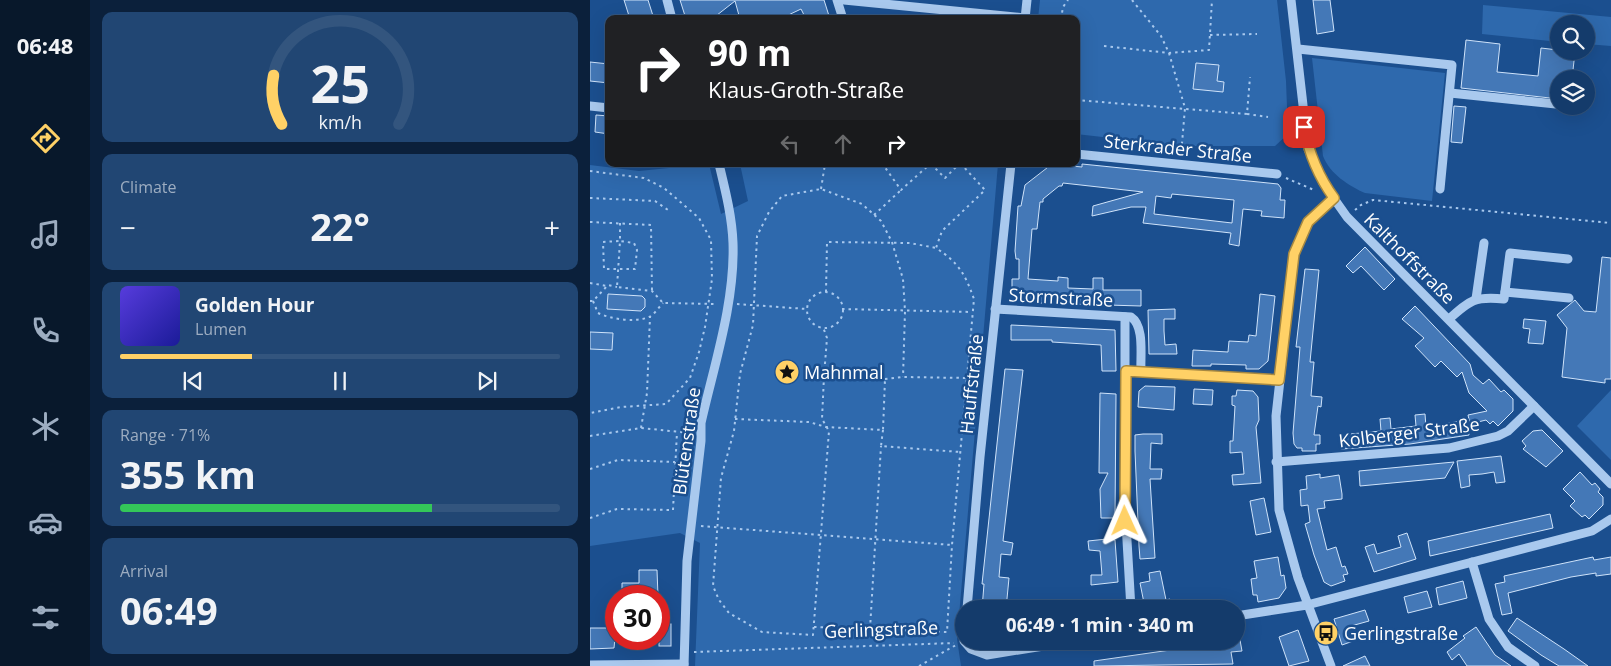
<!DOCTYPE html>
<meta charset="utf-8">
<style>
body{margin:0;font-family:"Open Sans",sans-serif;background:#214673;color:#f1f3f6;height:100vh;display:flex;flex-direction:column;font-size:19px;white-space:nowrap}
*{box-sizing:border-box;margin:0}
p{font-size:16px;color:#9dadc1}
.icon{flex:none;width:28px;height:28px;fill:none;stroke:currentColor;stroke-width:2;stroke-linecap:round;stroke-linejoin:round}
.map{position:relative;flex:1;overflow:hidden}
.panel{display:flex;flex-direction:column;gap:12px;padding:12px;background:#0b203b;width:500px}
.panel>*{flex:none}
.banner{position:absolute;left:15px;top:15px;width:475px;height:152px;border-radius:10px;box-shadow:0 5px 20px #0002,0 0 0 1px #33557e;background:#202124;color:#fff;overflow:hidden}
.controls{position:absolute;left:960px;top:15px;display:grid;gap:10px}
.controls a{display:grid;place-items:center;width:45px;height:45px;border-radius:50%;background:#143b6b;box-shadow:0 5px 20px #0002,0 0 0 1px #33557e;font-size:25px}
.speed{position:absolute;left:15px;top:585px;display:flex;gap:10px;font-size:25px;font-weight:700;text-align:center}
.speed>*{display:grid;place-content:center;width:65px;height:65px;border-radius:50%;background:#143b6b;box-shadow:0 5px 20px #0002,0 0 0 1px #33557e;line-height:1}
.speed .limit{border:8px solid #d22;background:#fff;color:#111}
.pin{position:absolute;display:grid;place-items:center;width:42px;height:42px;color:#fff;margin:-21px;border-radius:10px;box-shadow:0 2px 8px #0006}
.me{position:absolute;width:55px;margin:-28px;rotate:359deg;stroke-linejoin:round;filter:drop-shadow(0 0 4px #0008)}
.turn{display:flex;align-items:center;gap:18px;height:105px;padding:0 20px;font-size:22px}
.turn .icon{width:65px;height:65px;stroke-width:2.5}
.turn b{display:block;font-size:35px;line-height:42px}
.lanes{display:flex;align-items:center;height:48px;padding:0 20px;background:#0003;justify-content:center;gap:25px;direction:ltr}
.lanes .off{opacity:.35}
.big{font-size:38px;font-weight:700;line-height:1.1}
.panel .widget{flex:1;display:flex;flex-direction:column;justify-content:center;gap:8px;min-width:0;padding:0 18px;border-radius:10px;background:#214673}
.panel .dial{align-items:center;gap:0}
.dial svg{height:130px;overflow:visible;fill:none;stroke:#33557e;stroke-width:7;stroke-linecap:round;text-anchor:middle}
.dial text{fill:#f1f3f6;stroke:none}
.song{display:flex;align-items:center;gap:15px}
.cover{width:60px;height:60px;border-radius:8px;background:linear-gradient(135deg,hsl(250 70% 55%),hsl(240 70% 35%))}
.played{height:5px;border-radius:2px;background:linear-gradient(90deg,#ffd166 30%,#33557e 30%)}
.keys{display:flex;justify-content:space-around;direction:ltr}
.heat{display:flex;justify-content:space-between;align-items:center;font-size:28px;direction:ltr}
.charge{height:8px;border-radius:4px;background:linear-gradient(90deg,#34c759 71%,#33557e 0)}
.trip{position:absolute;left:365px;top:600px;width:290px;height:50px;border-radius:25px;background:#143b6b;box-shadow:0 5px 20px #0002,0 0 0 1px #33557e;font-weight:700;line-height:50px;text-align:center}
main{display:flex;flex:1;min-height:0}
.tab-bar{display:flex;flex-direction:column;width:90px;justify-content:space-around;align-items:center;background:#08182b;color:#9dadc1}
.tab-bar .icon{width:35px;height:35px}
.tab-bar .selected{color:#ffd166}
.tab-bar b{font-size:22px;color:#f1f3f6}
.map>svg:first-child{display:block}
.green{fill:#2e69ad}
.building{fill:#4478b7;stroke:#cfe3fa;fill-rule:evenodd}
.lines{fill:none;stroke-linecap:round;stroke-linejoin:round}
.path{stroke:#a9c9ee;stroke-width:2;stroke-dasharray:2.5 4;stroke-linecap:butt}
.minor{stroke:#a9c9ee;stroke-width:9}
.route-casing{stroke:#a68842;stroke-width:12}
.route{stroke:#ffd166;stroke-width:9}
.labels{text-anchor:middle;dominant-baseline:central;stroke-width:5;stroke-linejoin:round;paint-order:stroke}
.street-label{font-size:18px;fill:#fff;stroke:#1b4f8f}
.poi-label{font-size:18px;fill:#fff;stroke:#1b4f8f;text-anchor:start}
</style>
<main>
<nav class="tab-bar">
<b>06:48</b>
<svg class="icon selected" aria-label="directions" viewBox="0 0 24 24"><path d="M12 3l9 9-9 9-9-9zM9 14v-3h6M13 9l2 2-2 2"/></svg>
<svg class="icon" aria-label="music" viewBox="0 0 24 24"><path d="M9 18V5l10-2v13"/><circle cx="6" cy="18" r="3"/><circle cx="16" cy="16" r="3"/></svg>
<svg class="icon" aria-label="phone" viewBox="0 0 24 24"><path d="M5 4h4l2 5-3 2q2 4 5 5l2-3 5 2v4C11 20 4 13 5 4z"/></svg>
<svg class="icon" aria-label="climate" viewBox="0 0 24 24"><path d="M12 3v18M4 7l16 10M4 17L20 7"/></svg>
<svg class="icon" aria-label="car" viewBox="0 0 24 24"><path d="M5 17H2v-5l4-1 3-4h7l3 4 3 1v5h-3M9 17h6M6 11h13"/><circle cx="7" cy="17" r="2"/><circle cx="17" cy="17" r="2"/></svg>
<svg class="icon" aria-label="filters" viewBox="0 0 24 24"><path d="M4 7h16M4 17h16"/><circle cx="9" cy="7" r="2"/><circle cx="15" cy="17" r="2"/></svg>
</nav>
<section class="panel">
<div class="widget dial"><svg viewBox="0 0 100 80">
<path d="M14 69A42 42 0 1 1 86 69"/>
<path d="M14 69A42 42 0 0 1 9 39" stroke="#ffd166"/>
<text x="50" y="56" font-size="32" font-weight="700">25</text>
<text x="50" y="72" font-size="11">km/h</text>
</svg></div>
<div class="widget"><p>Climate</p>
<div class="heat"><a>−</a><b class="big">22°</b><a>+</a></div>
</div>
<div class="widget">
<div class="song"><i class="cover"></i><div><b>Golden Hour</b><p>Lumen</p></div></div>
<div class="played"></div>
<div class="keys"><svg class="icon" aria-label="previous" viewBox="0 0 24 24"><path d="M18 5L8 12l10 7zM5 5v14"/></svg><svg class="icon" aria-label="pause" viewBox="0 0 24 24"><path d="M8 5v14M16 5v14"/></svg><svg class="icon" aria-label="next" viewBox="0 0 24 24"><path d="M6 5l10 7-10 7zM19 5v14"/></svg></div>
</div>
<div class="widget"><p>Range · 71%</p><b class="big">355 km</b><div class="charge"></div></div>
<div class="widget"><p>Arrival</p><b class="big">06:49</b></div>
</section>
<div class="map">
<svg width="1021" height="666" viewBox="0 0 1021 666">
<rect width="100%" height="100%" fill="#1b4f8f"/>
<g class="green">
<path d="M450,0H687L696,81L698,134L685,146H592L486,134V19H448Z"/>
<path d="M893,5L1021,17V46L996,44V24H969V42L892,34Z"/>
<path d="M722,58L855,73L842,201L775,193C759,186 740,174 733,156Z"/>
<path d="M119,164L131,214L158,201L150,164H408L367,639L371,666H105L110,543L90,533L0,546V165L49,171Z"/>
<path d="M1021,390V460L987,426Z"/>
</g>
<g class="building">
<path d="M34,0H58L64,19H40Z"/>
<path d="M90,0H234L240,19H216L211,9L190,19H150L145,1L122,19H96Z"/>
<path d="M723,0H740L744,31L727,34Z"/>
<path d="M876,40L910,44L907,72L948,76L951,48L985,52L982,79H969V99L871,88Z"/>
<path d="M0,62L19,64V83L0,81Z"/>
<path d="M606,63L629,65L627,81L634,82L633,92L603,89Z"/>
<path d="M864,106L876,107L872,143L861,142Z"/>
<path d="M6,115L19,116V134L5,132Z"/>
<path d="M462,164L492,167V164L688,184L691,188L690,200H695L694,218L671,216L672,211L653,209L649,246L639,244L641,233L553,223L556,207H541L502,216L503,206L553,192L473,183L472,186H469L453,199V202H450L447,229H442L438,279L468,281V277L478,278V288L503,289V278H513V290H551V306L450,303L427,300L422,294V279H429V259H426L425,251L428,206H431L435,185ZM582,194L644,200L642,223L564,214L566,196L581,198Z"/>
<path d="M775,247L805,279L794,290L771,266L763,273L756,266Z"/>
<path d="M1012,257L1021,258V379H1015V383L972,377L977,328L967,315L985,300L994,311L1006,312Z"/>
<path d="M715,269L729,270L720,362H724L721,396L732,397L731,407L728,406L724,435H730V444H726V451H712V448H707L704,444L703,433L710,347H706Z"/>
<path d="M18,294L52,296L55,299V307L51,311L17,309Z"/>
<path d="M670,294L685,296L678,361L669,369H656V365L621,364V366H602L603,350L638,352L639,341L658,342L659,335L666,336Z"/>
<path d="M825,306L880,364L883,375L893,384L899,379L911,392L914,390L923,399V411L908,426L903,421L900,424L896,420L880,424L878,415L897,411L879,393L872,372L867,377L851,361L845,367L825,346L834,338L812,319Z"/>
<path d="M585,309V319H574V331L575,345L586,344L587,354H559L558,310Z"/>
<path d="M934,319L956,321L953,344L938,343L940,329L933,328Z"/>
<path d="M421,325L525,330L526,371H512L511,345L462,342V340H421Z"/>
<path d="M0,332L23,333L22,350L0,349Z"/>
<path d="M415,369L433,370L413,541L423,543L421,555L411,554L409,577L419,578L416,609H392L394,584H392Z"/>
<path d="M555,386L585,387L584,410L548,407L549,391Z"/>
<path d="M604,389L623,390L622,405L603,404Z"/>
<path d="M647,390L663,391L668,397L669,420L666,427L671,483L643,485L642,475L654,474L652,452L640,453V441H643L645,406L642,405V396H646Z"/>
<path d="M510,393L526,394L525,518H511L510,489L518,473H509Z"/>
<path d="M835,414L836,427L877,420L879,435L820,444L751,449L750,435L791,431L790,419L800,418L801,429L826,426L825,415Z"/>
<path d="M952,430L973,451L956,467L933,449L936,446L932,441L943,431Z"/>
<path d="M553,434H572V444L561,443L560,469H572L571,479H560L565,558L550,559L549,546L545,451V435Z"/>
<path d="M911,456L915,482L906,483L904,472L892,474L879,475L880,486L871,488L867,461Z"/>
<path d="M864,462L855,478L770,486L769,471Z"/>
<path d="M990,472L1002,485L1005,483L1010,489L1008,492L1013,497V505L999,519L995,515L992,517L980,506L985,501L973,489Z"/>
<path d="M730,474V478L749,475L752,494V499L734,501L735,508L727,509L737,550L746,547L752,567L755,566L758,574L753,575L755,581L741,586L734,582L724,555L715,524L720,522L718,505L711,506L710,490L717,489L716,476Z"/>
<path d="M674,498L681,532L666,535L660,501Z"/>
<path d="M960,514L963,528L840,556L838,541Z"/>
<path d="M817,533L826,559L784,572L775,547L784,544L787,554L811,547L808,536Z"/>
<path d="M517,539L525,540L528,582L501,585V575H512L510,551L499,550L498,541Z"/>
<path d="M688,557L691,576L694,575L696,588L689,598L668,602L667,595H663L661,579L667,578L664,561Z"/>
<path d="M1003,557L1004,560L1021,557V574L1006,576V573L981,577L918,593L922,613L912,615L905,584L915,582L914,576Z"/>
<path d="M49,570H67L68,596H32V583H49Z"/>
<path d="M570,571L576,600L580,599L581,609H553L554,603L550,583L560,581L559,573Z"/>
<path d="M873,581L877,598L849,605L846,588Z"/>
<path d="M837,591L842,607L818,613L814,597Z"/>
<path d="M775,610L779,621L761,626L766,640L752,645L744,619Z"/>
<path d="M927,618L974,649L998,666H969L951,655L918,631Z"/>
<rect x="69" y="624" width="12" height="22"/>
<path d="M886,627L905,655L921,666H877L869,654L862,660L857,652L875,638L873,636Z"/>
<path d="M0,628H26L24,648L0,649Z"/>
<path d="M708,630L719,661L699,666L689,637Z"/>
<path d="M650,640L652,651L641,652L643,664L504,666V661Z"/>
<path d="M775,656L780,666H753Z"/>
</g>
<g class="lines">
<g class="path">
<path d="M542,0L571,36L579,53L595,108L591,155"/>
<path d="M471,19L473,7L478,0"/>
<path d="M620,35L667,34"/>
<path d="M514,46L579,53L619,50L622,0"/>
<path d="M486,100L657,114L660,77"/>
<path d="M657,114L678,117"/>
<path d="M271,164L294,166L311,190L340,164"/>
<path d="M341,164L355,178L369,164"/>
<path d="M0,171L54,178L74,188L109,218L121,240L122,279L115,327L109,352L100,378L76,404L31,407L0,413"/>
<path d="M696,178L724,190"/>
<path d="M231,189L235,164"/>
<path d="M0,198L65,201L81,212"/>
<path d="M765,210L771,205L783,200L1021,223"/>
<path d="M284,215L311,190"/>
<path d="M0,222L61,225L62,291"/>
<path d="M30,223V241L13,242L14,269H45L47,250L44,243L30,241L27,287L62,291L73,303L127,304"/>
<path d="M0,283L17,286"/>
<path d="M236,292L237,242L320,243L346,248"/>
<circle cx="235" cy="310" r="18"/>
<path d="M0,301H3L18,285L27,287"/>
<path d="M3,301L8,313C21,319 45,323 59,317C64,315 69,307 73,303"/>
<path d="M147,304L217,309"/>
<path d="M252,309L382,312"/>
<path d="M234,376L232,419L239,431L223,635L172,632L139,613L129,600L123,586L131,478L144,431L150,374L163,325L167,236L179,212L192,196L231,189L272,204L291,221L302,242L313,279L315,311L313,377"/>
<path d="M295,379L313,377L377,378"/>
<path d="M145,419L219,422L236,427L293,430L295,379L234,376L237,338L233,327"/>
<path d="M51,428L57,393L60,317"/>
<path d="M293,430L291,446L370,452"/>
<path d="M0,436L51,428L100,433"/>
<path d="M0,469L28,460L85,462"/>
<path d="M0,518L27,509L83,510L87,432"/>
<path d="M111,526L362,545"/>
<path d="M224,627L357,632L362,545L384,299C375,274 369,263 346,248L352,231L395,190L371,164"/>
<path d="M280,629L291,446"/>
<path d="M104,652L364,643"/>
<path d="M329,666L366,645"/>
</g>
<g class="minor">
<path d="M77,0L82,19"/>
<path d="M247,0L253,19"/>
<path d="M254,0L435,18"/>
<path d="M701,0L718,149L733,183L757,217L1021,484"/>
<path d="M435,19L437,0"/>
<path d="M708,49L862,65L850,189"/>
<path d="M860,93L966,104"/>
<path d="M0,106L19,108"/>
<path d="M486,154L687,174"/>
<path d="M915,292L979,298"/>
<path d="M886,299L894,243"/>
<path d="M405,309L541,317C555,326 550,357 551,372"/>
<path d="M535,317V506L541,609"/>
<path d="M859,319C880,300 885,296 914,299L920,253L978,259"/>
<path d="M536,371L689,380"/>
<path d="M686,462L859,448L908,436L918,431L944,406"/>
<path d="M882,562L899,619L918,647L945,666"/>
<path d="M377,609L390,457L421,164"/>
<path d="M646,616L717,605L1002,531L1021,519"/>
<path d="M374,641L381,649L397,655L485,641"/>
<path d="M0,665L94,664"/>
<path d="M94,666L97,561L111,441V423C124,365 145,303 143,243C142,216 135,189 129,164"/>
<path d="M741,666L708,578L689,510L686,416L704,254L719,222L744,198"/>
</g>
</g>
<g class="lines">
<defs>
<path id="route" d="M535,521L536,371L689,380L704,254L718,222L744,198C728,176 719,154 714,127"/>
</defs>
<use href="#route" class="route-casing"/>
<use href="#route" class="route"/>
</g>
<defs>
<symbol id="sight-disc" viewBox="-11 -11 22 22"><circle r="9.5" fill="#ffd166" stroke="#1b4f8f"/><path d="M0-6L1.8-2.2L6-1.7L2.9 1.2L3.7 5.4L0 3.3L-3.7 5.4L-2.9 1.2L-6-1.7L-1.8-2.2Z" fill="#111"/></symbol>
<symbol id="bus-disc" viewBox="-11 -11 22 22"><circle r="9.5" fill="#ffd166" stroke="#1b4f8f"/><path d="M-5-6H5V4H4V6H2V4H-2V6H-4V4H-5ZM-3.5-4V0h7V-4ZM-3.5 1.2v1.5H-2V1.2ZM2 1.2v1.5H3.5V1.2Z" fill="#111"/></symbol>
</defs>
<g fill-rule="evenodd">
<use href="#sight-disc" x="183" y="358" width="28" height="28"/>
<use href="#bus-disc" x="722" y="619" width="28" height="28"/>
</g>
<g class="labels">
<g class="street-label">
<text transform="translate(588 148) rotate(6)">Sterkrader Straße</text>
<text transform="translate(820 258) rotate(45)">Kalthoffstraße</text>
<text transform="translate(471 297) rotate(3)">Stormstraße</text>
<text transform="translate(381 384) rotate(-84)">Hauffstraße</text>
<text transform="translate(819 432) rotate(-7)">Kolberger Straße</text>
<text transform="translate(96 441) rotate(-82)">Blütenstraße</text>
<text transform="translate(291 629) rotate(-2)">Gerlingstraße</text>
</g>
<g class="poi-label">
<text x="214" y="372">Mahnmal</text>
<text x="754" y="633">Gerlingstraße</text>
</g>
</g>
</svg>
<div class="controls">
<a><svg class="icon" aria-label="search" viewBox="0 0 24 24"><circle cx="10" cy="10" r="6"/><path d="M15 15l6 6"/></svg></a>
<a><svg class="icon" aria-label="layers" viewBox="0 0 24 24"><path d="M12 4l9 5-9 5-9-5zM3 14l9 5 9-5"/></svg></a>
</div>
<div class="speed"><div class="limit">30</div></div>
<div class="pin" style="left:714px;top:127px;background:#d93025"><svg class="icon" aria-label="arrive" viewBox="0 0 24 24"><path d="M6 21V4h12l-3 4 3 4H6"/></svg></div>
<svg class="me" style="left:535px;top:521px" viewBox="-20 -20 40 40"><path d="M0-17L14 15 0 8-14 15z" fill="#ffd166" stroke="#fff" stroke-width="4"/></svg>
<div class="trip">06:49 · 1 min · 340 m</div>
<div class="banner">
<div class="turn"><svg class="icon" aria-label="right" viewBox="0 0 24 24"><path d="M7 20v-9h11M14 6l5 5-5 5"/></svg><div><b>90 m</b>Klaus-Groth-Straße</div></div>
<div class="lanes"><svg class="icon off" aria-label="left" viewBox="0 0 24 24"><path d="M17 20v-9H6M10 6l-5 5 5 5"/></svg><svg class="icon off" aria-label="ahead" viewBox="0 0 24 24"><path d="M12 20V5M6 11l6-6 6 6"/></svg><svg class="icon" aria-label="right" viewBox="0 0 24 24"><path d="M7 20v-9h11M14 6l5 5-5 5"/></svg></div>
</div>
</div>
</main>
